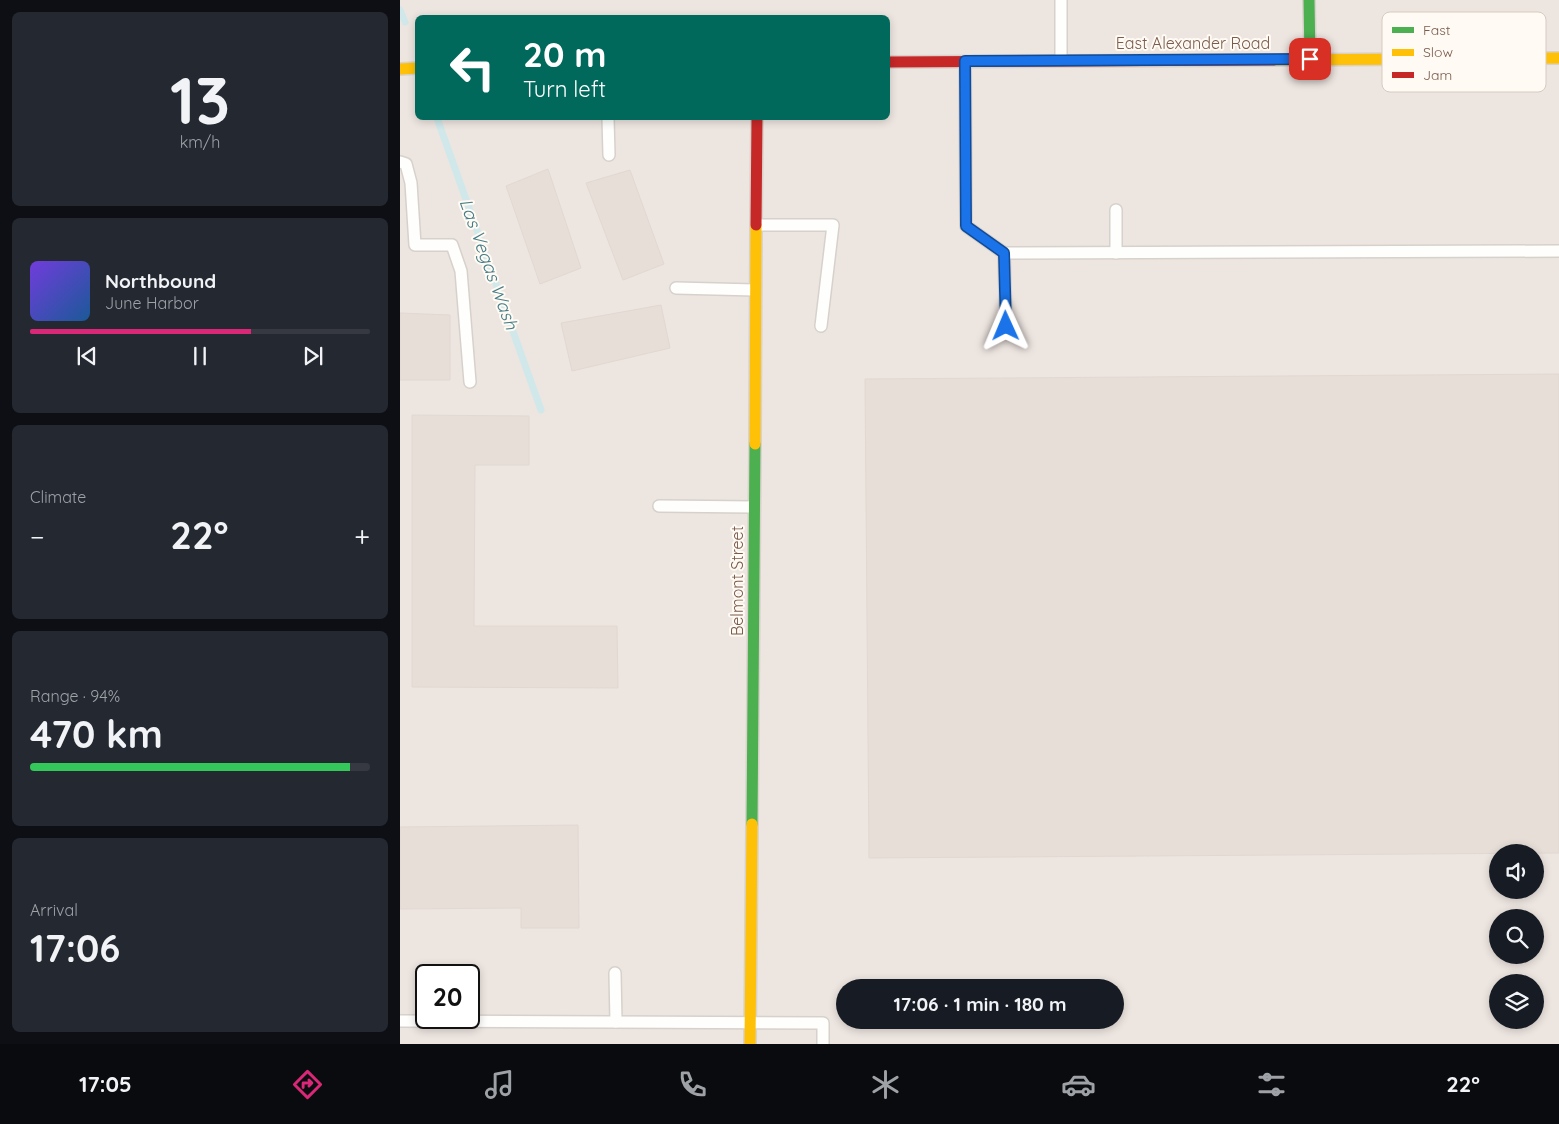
<!DOCTYPE html>
<meta charset="utf-8">
<style>
body{margin:0;font-family:Quicksand,sans-serif;background:#242831;color:#f1f3f6;height:100vh;display:flex;flex-direction:column;font-size:19px;white-space:nowrap}
*{box-sizing:border-box;margin:0}
p{font-size:16px;color:#9ea1a6}
.icon{flex:none;width:28px;height:28px;fill:none;stroke:currentColor;stroke-width:2;stroke-linecap:round;stroke-linejoin:round}
.map{position:relative;flex:1;overflow:hidden}
.side{display:flex;flex-direction:column;gap:12px;padding:12px;background:#0d0f14;width:400px}
.side>*{flex:none}
.hud{position:absolute;left:15px;top:15px;width:475px;height:105px;border-radius:8px;box-shadow:0 2px 8px #0003;background:#00695c;color:#fff;overflow:hidden}
.buttons{position:absolute;left:1089px;top:844px;display:grid;gap:10px}
.buttons a{display:grid;place-items:center;width:55px;height:55px;border-radius:50%;background:#171b24;box-shadow:0 2px 8px #0003;font-size:25px}
.speed{position:absolute;left:15px;top:964px;display:flex;gap:10px;font-size:25px;font-weight:700;text-align:center}
.speed>*{display:grid;place-content:center;width:65px;height:65px;border-radius:50%;background:#171b24;box-shadow:0 2px 8px #0003;line-height:1}
.speed .limit{border:2px solid #111;border-radius:8px;background:#fff;color:#111}
.pin{position:absolute;display:grid;place-items:center;width:42px;height:42px;color:#fff;margin:-21px;border-radius:10px;box-shadow:0 2px 8px #0006}
.me{position:absolute;width:55px;margin:-28px;rotate:359deg;stroke-linejoin:round;filter:drop-shadow(0 0 4px #0008)}
.turn{display:flex;align-items:center;gap:18px;height:105px;padding:0 25px;font-size:22px}
.turn .icon{width:65px;height:65px;stroke-width:2.5}
.turn b{display:block;font-size:35px;line-height:42px}
.big{font-size:38px;font-weight:700;line-height:1.1}
.side .card{flex:1;display:flex;flex-direction:column;justify-content:center;gap:8px;min-width:0;padding:0 18px;border-radius:8px;background:#242831}
.side .dial{align-items:center;gap:0}
.dial b{font-size:65px;line-height:1}
.song{display:flex;align-items:center;gap:15px}
.cover{width:60px;height:60px;border-radius:8px;background:linear-gradient(135deg,hsl(260 70% 55%),hsl(210 70% 35%))}
.played{height:5px;border-radius:2px;background:linear-gradient(90deg,#db2777 65%,#363941 65%)}
.keys{display:flex;justify-content:space-around;direction:ltr}
.heat{display:flex;justify-content:space-between;align-items:center;font-size:28px;direction:ltr}
.charge{height:8px;border-radius:4px;background:linear-gradient(90deg,#34c759 94%,#363941 0)}
.trip{position:absolute;left:436px;top:979px;width:288px;height:50px;border-radius:25px;background:#171b24;box-shadow:0 2px 8px #0003;font-weight:700;line-height:50px;text-align:center}
.dock{display:flex;height:80px;justify-content:space-around;align-items:center;background:#090b0e;color:#9ea1a6}
.dock .icon{width:35px;height:35px}
.dock .active{color:#db2777}
.dock b{font-size:22px;color:#f1f3f6}
main{display:flex;flex:1;min-height:0}
.map>svg:first-child{display:block}
.industrial{fill:#ede5e0;fill-rule:evenodd}
.lines{fill:none;stroke-linecap:round;stroke-linejoin:round}
.stream{stroke:#d0e8ea;stroke-width:7}
.building{fill:#e6ded7;stroke:#e2d8d2}
.lane-casing{stroke:#d7d1cb;stroke-width:14}
.fast-casing{stroke:#d9d2cb;stroke-width:14}
.slow-casing{stroke:#d9d2cb;stroke-width:14}
.jam-casing{stroke:#d9d2cb;stroke-width:14}
.lane{stroke:#fefefd;stroke-width:11}
.fast{stroke:#4caf50;stroke-width:11}
.slow{stroke:#ffc107;stroke-width:11}
.jam{stroke:#c62828;stroke-width:11}
.route-casing{stroke:#114b97;stroke-width:12}
.route{stroke:#1a73e8;stroke-width:9}
.labels{text-anchor:middle;dominant-baseline:central;stroke-width:4;stroke-linejoin:round;paint-order:stroke}
.street-label{font-size:16px;fill:#7a5c4d;stroke:#fffaf3}
.water-label{font-size:18px;font-style:italic;fill:#437c86;stroke:#fffaf3}
.key{fill:#fffaf3;stroke:#d7cbc1;stroke-width:1}
.key-label{font-size:14px;fill:#7a5c4d}
</style>
<main>
<section class="side">
<div class="card dial"><b>13</b><p>km/h</p></div>
<div class="card">
<div class="song"><i class="cover"></i><div><b>Northbound</b><p>June Harbor</p></div></div>
<div class="played"></div>
<div class="keys"><svg class="icon" aria-label="previous" viewBox="0 0 24 24"><path d="M18 5L8 12l10 7zM5 5v14"/></svg><svg class="icon" aria-label="pause" viewBox="0 0 24 24"><path d="M8 5v14M16 5v14"/></svg><svg class="icon" aria-label="next" viewBox="0 0 24 24"><path d="M6 5l10 7-10 7zM19 5v14"/></svg></div>
</div>
<div class="card"><p>Climate</p>
<div class="heat"><a>−</a><b class="big">22°</b><a>+</a></div>
</div>
<div class="card"><p>Range · 94%</p><b class="big">470 km</b><div class="charge"></div></div>
<div class="card"><p>Arrival</p><b class="big">17:06</b></div>
</section>
<div class="map">
<svg width="1159" height="1044" viewBox="0 0 1159 1044">
<rect width="100%" height="100%" fill="#f9f5f0"/>
<path class="industrial" d="M0,0H1159V1044H0ZM18,18H488V118H18ZM1098,852H1135V890H1098ZM1098,918H1135V955H1098ZM26,975H69V1018H26ZM1098,982H1135V1020H1098ZM445,988H715V1020H445Z"/>
<g class="lines">
<g class="stream">
<path d="M0,10L5,22"/>
<path d="M37,118L141,410"/>
</g>
</g>
<g class="building">
<path d="M148,169L181,268L140,284L106,186Z"/>
<path d="M230,170L264,264L223,280L186,183Z"/>
<path d="M261,305L270,348L172,371L161,323Z"/>
<path d="M0,313L50,315V380H0Z"/>
<path d="M1159,374V853L469,858L465,379Z"/>
<path d="M12,415L129,416V465H75L74,626H217L218,688L12,687Z"/>
<path d="M178,825L179,928H121V908L0,909V827Z"/>
</g>
<g class="lines">
<defs>
<g id="lane">
<path d="M661,0V60"/>
<path d="M565,62L566,226L604,253L1159,251"/>
<path d="M208,118L209,155"/>
<path d="M0,162L6,164L11,183L15,245H52L61,271L70,382"/>
<path d="M716,210V253"/>
<path d="M356,225H433L421,326"/>
<path d="M604,253L606,326"/>
<path d="M276,288L355,290"/>
<path d="M259,506L354,507"/>
<path d="M215,973L216,1022"/>
<path d="M0,1021L423,1023V1044"/>
</g>
<g id="fast">
<path d="M909,0L910,59"/>
<path d="M352,824L355,444"/>
</g>
<g id="slow">
<path d="M874,60L1159,58"/>
<path d="M0,69L18,68"/>
<path d="M355,444L356,225"/>
<path d="M350,1044L352,824"/>
</g>
<g id="jam">
<path d="M488,62L874,60"/>
<path d="M356,225L357,118"/>
</g>
</defs>
<use href="#lane" class="lane-casing"/>
<use href="#fast" class="fast-casing"/>
<use href="#slow" class="slow-casing"/>
<use href="#jam" class="jam-casing"/>
<use href="#lane" class="lane"/>
<use href="#fast" class="fast"/>
<use href="#slow" class="slow"/>
<use href="#jam" class="jam"/>
</g>
<g class="lines">
<defs>
<path id="route" d="M606,326L604,253L566,226L565,61L910,59"/>
</defs>
<use href="#route" class="route-casing"/>
<use href="#route" class="route"/>
</g>
<g class="labels">
<g class="street-label">
<text x="793" y="43">East Alexander Road</text>
<text transform="translate(337 581) rotate(-90)">Belmont Street</text>
</g>
<g class="water-label">
<text transform="translate(89 264) rotate(70)">Las Vegas Wash</text>
</g>
</g>
<rect x="982" y="12" width="164" height="80" rx="8" class="key"/>
<rect x="992" y="27" width="22" height="6" fill="#4caf50"/>
<rect x="992" y="49" width="22" height="7" fill="#ffc107"/>
<rect x="992" y="72" width="22" height="6" fill="#c62828"/>
<g class="key-label">
<text x="1023" y="35">Fast</text>
<text x="1023" y="57">Slow</text>
<text x="1023" y="80">Jam</text>
</g>
</svg>
<div class="buttons">
<a><svg class="icon" aria-label="sound" viewBox="0 0 24 24"><path d="M4 9h4l5-4v14l-5-4H4zM17 9q2 3 0 6"/></svg></a>
<a><svg class="icon" aria-label="search" viewBox="0 0 24 24"><circle cx="10" cy="10" r="6"/><path d="M15 15l6 6"/></svg></a>
<a><svg class="icon" aria-label="layers" viewBox="0 0 24 24"><path d="M12 4l9 5-9 5-9-5zM3 14l9 5 9-5"/></svg></a>
</div>
<div class="speed"><div class="limit">20</div></div>
<div class="pin" style="left:910px;top:59px;background:#d93025"><svg class="icon" aria-label="arrive" viewBox="0 0 24 24"><path d="M6 21V4h12l-3 4 3 4H6"/></svg></div>
<svg class="me" style="left:606px;top:326px" viewBox="-20 -20 40 40"><path d="M0-17L14 15 0 8-14 15z" fill="#1a73e8" stroke="#fff" stroke-width="4"/></svg>
<div class="trip">17:06 · 1 min · 180 m</div>
<div class="hud">
<div class="turn"><svg class="icon" aria-label="left" viewBox="0 0 24 24"><path d="M17 20v-9H6M10 6l-5 5 5 5"/></svg><div><b>20 m</b>Turn left</div></div>
</div>
</div>
</main>
<nav class="dock">
<b>17:05</b>
<svg class="icon active" aria-label="directions" viewBox="0 0 24 24"><path d="M12 3l9 9-9 9-9-9zM9 14v-3h6M13 9l2 2-2 2"/></svg>
<svg class="icon" aria-label="music" viewBox="0 0 24 24"><path d="M9 18V5l10-2v13"/><circle cx="6" cy="18" r="3"/><circle cx="16" cy="16" r="3"/></svg>
<svg class="icon" aria-label="phone" viewBox="0 0 24 24"><path d="M5 4h4l2 5-3 2q2 4 5 5l2-3 5 2v4C11 20 4 13 5 4z"/></svg>
<svg class="icon" aria-label="climate" viewBox="0 0 24 24"><path d="M12 3v18M4 7l16 10M4 17L20 7"/></svg>
<svg class="icon" aria-label="car" viewBox="0 0 24 24"><path d="M5 17H2v-5l4-1 3-4h7l3 4 3 1v5h-3M9 17h6M6 11h13"/><circle cx="7" cy="17" r="2"/><circle cx="17" cy="17" r="2"/></svg>
<svg class="icon" aria-label="filters" viewBox="0 0 24 24"><path d="M4 7h16M4 17h16"/><circle cx="9" cy="7" r="2"/><circle cx="15" cy="17" r="2"/></svg>
<b>22°</b>
</nav>
